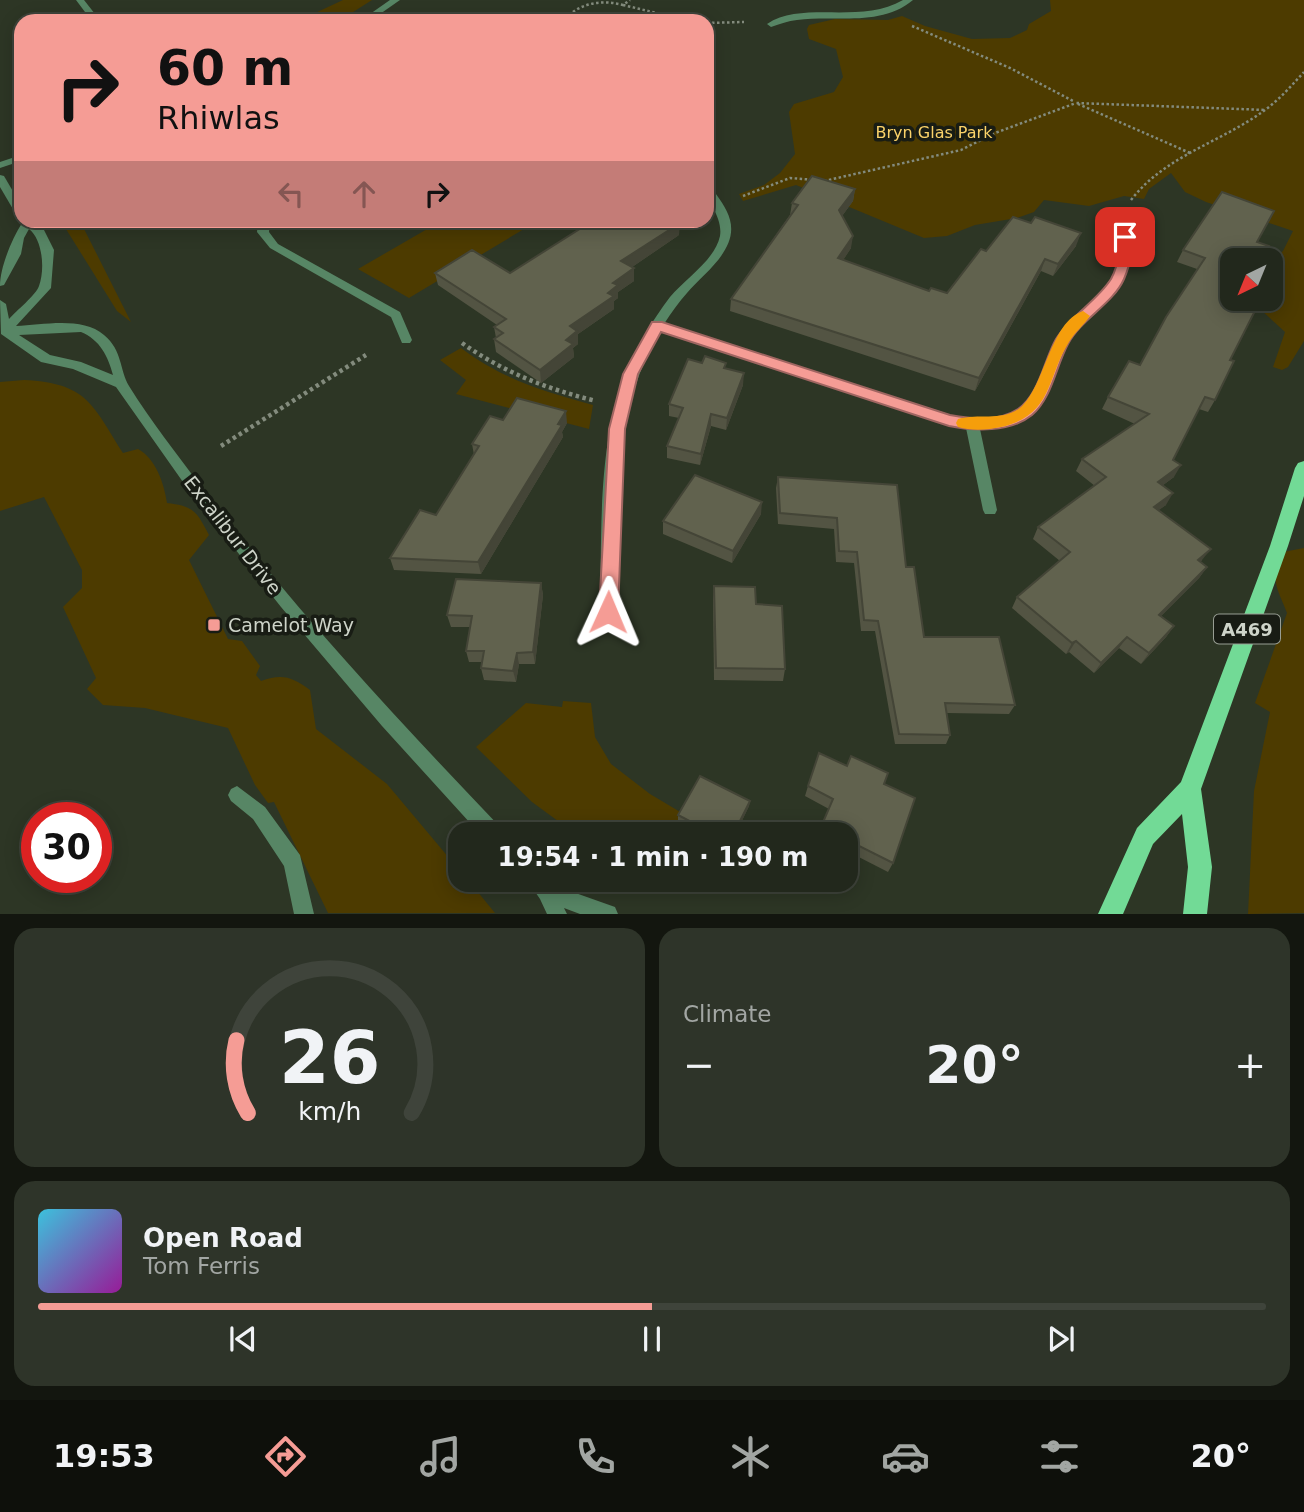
<!DOCTYPE html>
<meta charset="utf-8">
<style>
body{margin:0;font-family:"DejaVu Sans",sans-serif;background:#2e3429;color:#f1f3f6;height:100vh;display:flex;flex-direction:column;font-size:26px;white-space:nowrap}
*{box-sizing:border-box;margin:0}
p{font-size:23px;color:#a2a6a3}
.icon{flex:none;width:38px;height:38px;fill:none;stroke:currentColor;stroke-width:2;stroke-linecap:round;stroke-linejoin:round}
.map{position:relative;height:914px;overflow:hidden}
.panel{display:flex;flex-direction:column;gap:14px;padding:14px;background:#13160f;flex:1}
.panel>*{flex:none}
.guide{position:absolute;left:14px;top:14px;width:700px;height:214px;border-radius:21px;box-shadow:0 4px 18px #0003,0 0 0 2px #3f443b;background:#f59c95;color:#111;overflow:hidden}
.needle{width:46px;rotate:223deg}
.controls{position:absolute;left:1220px;top:248px;display:grid;gap:14px}
.controls a{display:grid;place-items:center;width:63px;height:63px;border-radius:14px;background:#22281c;box-shadow:0 4px 18px #0003,0 0 0 2px #3f443b;font-size:35px}
.speed{position:absolute;left:21px;top:802px;display:flex;gap:14px;font-size:35px;font-weight:700;text-align:center}
.speed>*{display:grid;place-content:center;width:91px;height:91px;border-radius:50%;background:#22281c;box-shadow:0 4px 18px #0003,0 0 0 2px #3f443b;line-height:1}
.speed .limit{border:10px solid #d22;background:#fff;color:#111}
.pin{position:absolute;display:grid;place-items:center;width:60px;height:60px;color:#fff;margin:-30px;border-radius:14px;box-shadow:0 4px 10px #0006}
.me{position:absolute;width:77px;margin:-38px;rotate:1deg;stroke-linejoin:round;filter:drop-shadow(0 0 5px #0008)}
.turn{display:flex;align-items:center;gap:24px;height:147px;padding:0 28px;font-size:32px}
.turn .icon{width:91px;height:91px;stroke-width:2.5}
.turn b{display:block;font-size:49px;line-height:60px}
.lanes{display:flex;align-items:center;height:66px;padding:0 28px;background:#0003;justify-content:center;gap:35px;direction:ltr}
.lanes .off{opacity:.35}
.big{font-size:52px;font-weight:800;line-height:1.1}
.panel .tile{flex:1;display:flex;flex-direction:column;justify-content:center;gap:10px;min-width:0;padding:0 24px;border-radius:21px;background:#2e3429}
.panel .dial{align-items:center;gap:0}
.dial svg{height:182px;overflow:visible;fill:none;stroke:#3f443b;stroke-width:7;stroke-linecap:round;text-anchor:middle}
.dial text{fill:#f1f3f6;stroke:none}
.song{display:flex;align-items:center;gap:21px}
.cover{width:84px;height:84px;border-radius:10px;background:linear-gradient(135deg,hsl(190 70% 55%),hsl(300 70% 35%))}
.played{height:7px;border-radius:4px;background:linear-gradient(90deg,#f59c95 50%,#3f443b 50%)}
.keys{display:flex;justify-content:space-around;direction:ltr}
.heat{display:flex;justify-content:space-between;align-items:center;font-size:38px;direction:ltr}
.panel .tiles{flex:1;display:grid;gap:14px;grid-template-columns:1fr 1fr}
.tile:last-child{grid-column:span 2}
.trip{position:absolute;left:448px;top:822px;width:410px;height:70px;border-radius:21px;background:#22281c;box-shadow:0 4px 18px #0003,0 0 0 2px #3f443b;font-weight:800;line-height:70px;text-align:center}
.tab-bar{display:flex;height:112px;justify-content:space-around;align-items:center;background:#0e100b;color:#a2a6a3}
.tab-bar .icon{width:49px;height:49px}
.tab-bar .current{color:#f59c95}
.tab-bar b{font-size:32px;color:#f1f3f6}
.map>svg:first-child{display:block}
.green{fill:#4d3b00}
.lines{fill:none;stroke-linecap:round;stroke-linejoin:round}
.path-far1{stroke:#838b7d;stroke-width:2.5;stroke-dasharray:2.5 2.5;stroke-linecap:butt}
.path{stroke:#838b7d;stroke-width:4.5;stroke-dasharray:3.5 3.5;stroke-linecap:butt}
.service{fill:#578665;fill-rule:evenodd}
.minor{fill:#578665;fill-rule:evenodd}
.tertiary{fill:#578665;fill-rule:evenodd}
.primary{fill:#72da96;fill-rule:evenodd}
.wall{fill:#535443}
.shaded-wall{fill:#444537}
.building{fill:#61624e;stroke:#444537;stroke-width:2}
.route{fill:#f59c95;stroke:#9f6561;stroke-width:2}
.slow{fill:#f59e0b}
.poi-dot{fill:#f59c95;stroke:#181c14;stroke-width:2.5}
.labels{text-anchor:middle;dominant-baseline:central;stroke-width:7;stroke-linejoin:round;paint-order:stroke}
.far-park-label{font-size:16px;fill:#fad269;stroke:#181c14}
.shield{fill:#181c14;stroke:#979d93;stroke-width:2}
.shield-label{font-size:18px;font-weight:bold;fill:#ced4c9}
.street-label{font-size:19px;fill:#ced4c9;stroke:#181c14}
.poi-label{font-size:19px;fill:#ced4c9;stroke:#181c14;text-anchor:start}
</style>
<div class="map">
<svg width="1304" height="914" viewBox="0 0 1304 914">
<rect width="100%" height="100%" fill="#2d3625"/>
<g class="green">
<path d="M343,0H372L339,21H298Z"/>
<path d="M1050,0H1304V341L1288,367L1282,370L1273,367L1285,332L1261,310L1265,301L1282,292L1285,269L1274,259L1283,251L1293,231L1206,202L1185,192L1171,173L1149,189L1144,199L1124,196L1089,206L1044,200L1034,212L1017,218L975,225L947,236L924,238L796,185L743,201L739,194L764,185L780,173L795,154L789,112L794,104L834,92L843,77L836,49L809,39L807,29L809,25L835,19L888,20L902,16L925,26L972,39L1010,38L1027,30L1029,24L1051,11Z"/>
<path d="M61,221H80L131,322L117,311Z"/>
<path d="M441,221H509L524,229L409,298L358,269Z"/>
<path d="M461,348C504,380 543,391 593,405L589,429L456,394L466,380L440,360Z"/>
<path d="M24,380C87,383 92,404 123,453L138,449C156,459 164,483 167,503C194,506 197,512 209,535L189,560L228,639L242,641L260,666L256,675L261,681C282,673 293,677 310,690L316,729L387,784L460,871V880H468L495,913H328L274,802L268,803L255,785L228,728L145,708L103,705L87,689L96,678L63,607L82,588V570L44,497L0,511V382Z"/>
<path d="M1304,548V913L1248,914L1254,791L1270,712L1255,703L1287,613C1275,583 1271,583 1283,552Z"/>
<path d="M563,701L591,703L595,737L611,764L650,794L682,813L702,835H577L532,802L476,747L526,703L562,707Z"/>
</g>
<g class="lines">
<g class="path-far1">
<path d="M623,5L690,21"/>
<path d="M569,15C584,2 604,0 623,5L630,0"/>
<path d="M707,23L744,22"/>
<path d="M912,26L1010,68L1075,102"/>
<path d="M1190,153L1076,103L1266,110"/>
<path d="M824,181L961,150L995,133L1076,103"/>
<path d="M743,196L790,178L815,180"/>
<path d="M1131,200C1166,155 1220,143 1265,110C1280,99 1292,85 1304,72"/>
</g>
<g class="path">
<path d="M462,343C503,372 547,389 596,401"/>
<path d="M221,446L366,355"/>
</g>
<path class="service" d="M237,786L265,807L300,855L314,914H294L284,866L253,819L231,801L228,795L231,789Z"/>
<g class="minor">
<path d="M76,0H84L95,14L94,16H88Z"/>
<path d="M390,0H400L370,21H360Z"/>
<path d="M903,0H913C881,27 835,15 797,20C788,21 780,24 771,27L767,24C803,0 860,25 903,0Z"/>
<path d="M21,155V161L0,168V162Z"/>
<path d="M707,186L711,187C718,197 727,208 730,220C738,250 704,273 687,293C679,302 671,313 664,324L958,417C979,420 1003,422 1020,408C1042,391 1043,360 1058,338C1076,312 1108,294 1118,263C1122,249 1117,235 1111,222L1113,220L1117,219C1124,222 1125,228 1128,236C1145,280 1088,311 1068,343C1053,365 1052,396 1031,414C1017,426 997,428 980,429L997,510L995,514H985L983,510L966,428L944,424L660,331C610,415 617,518 616,612L614,617L608,619L602,617L600,612C602,537 597,446 625,375C636,347 652,321 670,297C685,279 715,260 720,236C723,217 707,204 707,186Z"/>
<path d="M258,220H270L269,232L278,244L400,312L412,340L410,343H402L391,317L270,248L257,232Z"/>
</g>
<g class="tertiary">
<path d="M0,175L4,176L21,205V217L17,216L0,187Z"/>
<path d="M21,218V220H33L44,230L54,250L51,288L16,326C43,325 82,316 104,335C123,351 119,369 129,386C150,420 176,453 200,485C292,606 396,718 501,828L503,835H481L382,726L281,607L190,492L116,387L73,369L41,362L1,334L0,300L6,304L9,319C16,311 36,295 39,286C45,270 43,240 29,229L24,238L21,254L4,285L0,286C0,267 12,239 22,223L19,220ZM81,332C100,340 108,356 113,375L81,362L50,355L19,335Z"/>
<path d="M527,880H549L553,885L615,907L618,914H580L564,908L567,914H547L540,899Z"/>
</g>
<path class="primary" d="M1304,461V496L1288,546L1201,789L1212,867L1207,914H1183L1188,867L1182,814L1153,844L1123,914H1098L1137,828L1181,782L1270,546L1295,468L1298,463Z"/>
</g>
<g class="wall">
<path d="M855,189L853,201L842,216L851,248L843,260L929,291L947,293L986,251L1076,246L1053,276L1041,271L975,391L730,311L731,299L790,215L792,203Z"/>
<path d="M679,235L632,267L634,268V281L618,292V298L614,301V309L578,334V344L573,348L574,357L541,383L496,352L494,339L496,338L494,327L497,325L438,285L435,273H510Z"/>
<path d="M1183,250L1232,261L1230,360L1215,400L1208,412L1199,409L1173,460L1174,477L1163,485L1166,505L1158,510L1202,560L1200,562L1207,567L1199,578L1161,616L1174,626L1166,637L1141,664L1119,648L1094,673L1069,652L1066,654L1012,608L1017,597L1060,561L1033,539L1038,527L1095,486L1076,471L1082,459L1135,424L1102,409L1108,397L1140,365L1197,269L1177,262Z"/>
<path d="M725,368L743,385L726,430L711,426L700,465L667,458V446L679,418L669,416V404Z"/>
<path d="M567,423L562,432L563,437L481,574L394,570L390,558L436,515L474,455L472,444Z"/>
<path d="M778,477L906,567L924,637L1015,705L1009,714L947,713L950,735L946,744H895L875,631H861L854,563L836,562L834,529L778,524L776,488Z"/>
<path d="M761,514L732,563L663,534V521Z"/>
<path d="M541,583L543,595L535,664H519L516,682L484,680L481,668L482,662H469L466,651L470,627H451L447,615Z"/>
<path d="M714,586L756,604L785,669L783,681L714,680L713,599Z"/>
<path d="M847,766L884,784L893,863L888,872L845,850V835H819L829,809L805,796L808,786Z"/>
<path d="M750,801L749,806L735,835H706L678,820V815Z"/>
</g>
<g class="shaded-wall">
<path d="M855,189L853,201L837,223L839,210Z"/>
<path d="M680,223L679,235L622,274L621,261Z"/>
<path d="M1081,233L1076,246L1053,276L1058,264Z"/>
<path d="M853,236L851,248L836,271L838,258Z"/>
<path d="M1045,259L1041,271L975,391L979,378Z"/>
<path d="M634,268V281L618,292V298L614,301V309L578,334V344L573,348L574,357L541,383L540,370L566,340L570,326L608,293L613,283Z"/>
<path d="M744,373L743,385L726,430L727,418Z"/>
<path d="M566,411L567,423L562,432L563,437L481,574L478,562Z"/>
<path d="M711,414V426L700,465L701,454Z"/>
<path d="M1181,465L1174,477L1151,494L1158,482Z"/>
<path d="M1173,493L1166,505L1147,519L1154,507Z"/>
<path d="M762,502L761,514L732,563L733,551Z"/>
<path d="M1211,549L1202,560L1190,572L1198,560Z"/>
<path d="M1207,567L1199,578L1151,626L1159,615Z"/>
<path d="M541,583L543,595L535,664L533,652Z"/>
<path d="M1174,626L1166,637L1141,664L1149,653Z"/>
<path d="M1127,637L1119,648L1094,673L1101,663Z"/>
<path d="M1076,641L1069,652L1066,654L1072,643Z"/>
<path d="M517,653L519,664L516,682L513,671Z"/>
<path d="M750,801L749,806L735,835H733Z"/>
</g>
<g class="building">
<path d="M812,176L855,189L839,210L853,236L838,258L929,291L931,288L947,293L981,249L986,251L1013,217L1031,223L1035,217L1081,233L1058,264L1045,259L979,378L731,299L798,205L792,203Z"/>
<path d="M1222,192L1274,211L1257,242L1269,246L1260,261H1232V299H1261L1230,360L1234,361L1215,400L1205,397L1173,460L1181,465L1158,482L1173,493L1154,507L1211,549L1198,560L1207,567L1159,615L1174,626L1149,653L1127,637L1101,663L1076,641L1072,643L1017,597L1070,552L1038,527L1106,477L1082,459L1149,414L1108,397L1129,361L1140,365L1166,317L1205,258L1183,250Z"/>
<path d="M594,220H676L680,223L621,261L634,268L613,283L618,285L608,293L614,296L570,326L577,331L566,340L573,344L540,370L494,339L503,333L494,327L506,319L435,273L472,250L510,273Z"/>
<path d="M705,356L726,363L724,368L744,373L727,418L711,414L701,454L667,446L683,408L669,404L688,359L702,363Z"/>
<path d="M517,398L566,411L558,424L562,425L478,562L390,558L420,510L436,515L479,446L472,444L490,416L503,420Z"/>
<path d="M695,475L762,502L733,551L663,521Z"/>
<path d="M778,477L897,485L906,567H914L924,637H999L1015,705L945,703L950,735L899,734L878,621L864,620L857,552L839,551L837,518L780,513Z"/>
<path d="M456,579L541,583L533,652L517,653L513,671L481,668L484,651H466L472,616L447,615Z"/>
<path d="M714,586L755,587L756,604L782,606L785,669L716,668Z"/>
<path d="M819,753L847,766L851,756L888,773L884,784L915,798L893,863L845,839V835H837L821,827L833,799L808,786Z"/>
<path d="M700,776L750,801L733,835H716L678,815Z"/>
</g>
<path class="route" d="M1125,233L1132,237C1133,252 1130,265 1124,279C1113,304 1081,319 1068,344C1056,366 1052,398 1032,415C1010,433 974,431 949,426L661,332L638,374L625,429L618,612L615,617L608,620L602,617L599,612L609,429L623,374L652,322H662L950,415C972,419 998,422 1018,409C1039,395 1044,360 1056,339C1070,316 1097,301 1111,279C1118,266 1120,251 1119,237Z"/>
<path class="slow" d="M1083,311L1090,316C1084,325 1075,332 1069,342C1046,379 1053,415 1001,427C988,430 971,431 958,427L956,423L958,419C979,413 1003,422 1021,407C1045,386 1050,322 1083,311Z"/>
<rect class="poi-dot" x="207" y="618" width="14" height="14" rx="3.5"/>
<g class="labels">
<g class="far-park-label">
<text x="934" y="132">Bryn Glas Park</text>
</g>
<rect class="shield" x="1214" y="614.5" width="66" height="29" rx="5"/>
<g class="shield-label">
<text x="1247" y="629">A469</text>
</g>
<g class="street-label">
<text transform="translate(233 535) rotate(52)">Excalibur Drive</text>
</g>
<g class="poi-label">
<text x="228" y="625">Camelot Way</text>
</g>
</g>
</svg>
<div class="controls">
<a><svg class="needle" viewBox="-14 -14 28 28"><path d="M0-13l5 13h-10z" fill="#e53935"/><path d="M0 13l5-13h-10z" fill="#a2a6a3"/></svg></a>
</div>
<div class="speed"><div class="limit">30</div></div>
<div class="pin" style="left:1125px;top:237px;background:#d93025"><svg class="icon" aria-label="arrive" viewBox="0 0 24 24"><path d="M6 21V4h12l-3 4 3 4H6"/></svg></div>
<svg class="me" style="left:608px;top:612px" viewBox="-20 -20 40 40"><path d="M0-17L14 15 0 8-14 15z" fill="#f59c95" stroke="#fff" stroke-width="4"/></svg>
<div class="trip">19:54 · 1 min · 190 m</div>
<div class="guide">
<div class="turn"><svg class="icon" aria-label="right" viewBox="0 0 24 24"><path d="M7 20v-9h11M14 6l5 5-5 5"/></svg><div><b>60 m</b>Rhiwlas</div></div>
<div class="lanes"><svg class="icon off" aria-label="left" viewBox="0 0 24 24"><path d="M17 20v-9H6M10 6l-5 5 5 5"/></svg><svg class="icon off" aria-label="ahead" viewBox="0 0 24 24"><path d="M12 20V5M6 11l6-6 6 6"/></svg><svg class="icon" aria-label="right" viewBox="0 0 24 24"><path d="M7 20v-9h11M14 6l5 5-5 5"/></svg></div>
</div>
</div>
<section class="panel">
<div class="tiles">
<div class="tile dial"><svg viewBox="0 0 100 80">
<path d="M14 69A42 42 0 1 1 86 69"/>
<path d="M14 69A42 42 0 0 1 9 37" stroke="#f59c95"/>
<text x="50" y="56" font-size="32" font-weight="700">26</text>
<text x="50" y="72" font-size="11">km/h</text>
</svg></div>
<div class="tile"><p>Climate</p>
<div class="heat"><a>−</a><b class="big">20°</b><a>+</a></div>
</div>
<div class="tile">
<div class="song"><i class="cover"></i><div><b>Open Road</b><p>Tom Ferris</p></div></div>
<div class="played"></div>
<div class="keys"><svg class="icon" aria-label="previous" viewBox="0 0 24 24"><path d="M18 5L8 12l10 7zM5 5v14"/></svg><svg class="icon" aria-label="pause" viewBox="0 0 24 24"><path d="M8 5v14M16 5v14"/></svg><svg class="icon" aria-label="next" viewBox="0 0 24 24"><path d="M6 5l10 7-10 7zM19 5v14"/></svg></div>
</div>
</div>
</section>
<nav class="tab-bar">
<b>19:53</b>
<svg class="icon current" aria-label="directions" viewBox="0 0 24 24"><path d="M12 3l9 9-9 9-9-9zM9 14v-3h6M13 9l2 2-2 2"/></svg>
<svg class="icon" aria-label="music" viewBox="0 0 24 24"><path d="M9 18V5l10-2v13"/><circle cx="6" cy="18" r="3"/><circle cx="16" cy="16" r="3"/></svg>
<svg class="icon" aria-label="phone" viewBox="0 0 24 24"><path d="M5 4h4l2 5-3 2q2 4 5 5l2-3 5 2v4C11 20 4 13 5 4z"/></svg>
<svg class="icon" aria-label="climate" viewBox="0 0 24 24"><path d="M12 3v18M4 7l16 10M4 17L20 7"/></svg>
<svg class="icon" aria-label="car" viewBox="0 0 24 24"><path d="M5 17H2v-5l4-1 3-4h7l3 4 3 1v5h-3M9 17h6M6 11h13"/><circle cx="7" cy="17" r="2"/><circle cx="17" cy="17" r="2"/></svg>
<svg class="icon" aria-label="filters" viewBox="0 0 24 24"><path d="M4 7h16M4 17h16"/><circle cx="9" cy="7" r="2"/><circle cx="15" cy="17" r="2"/></svg>
<b>20°</b>
</nav>
